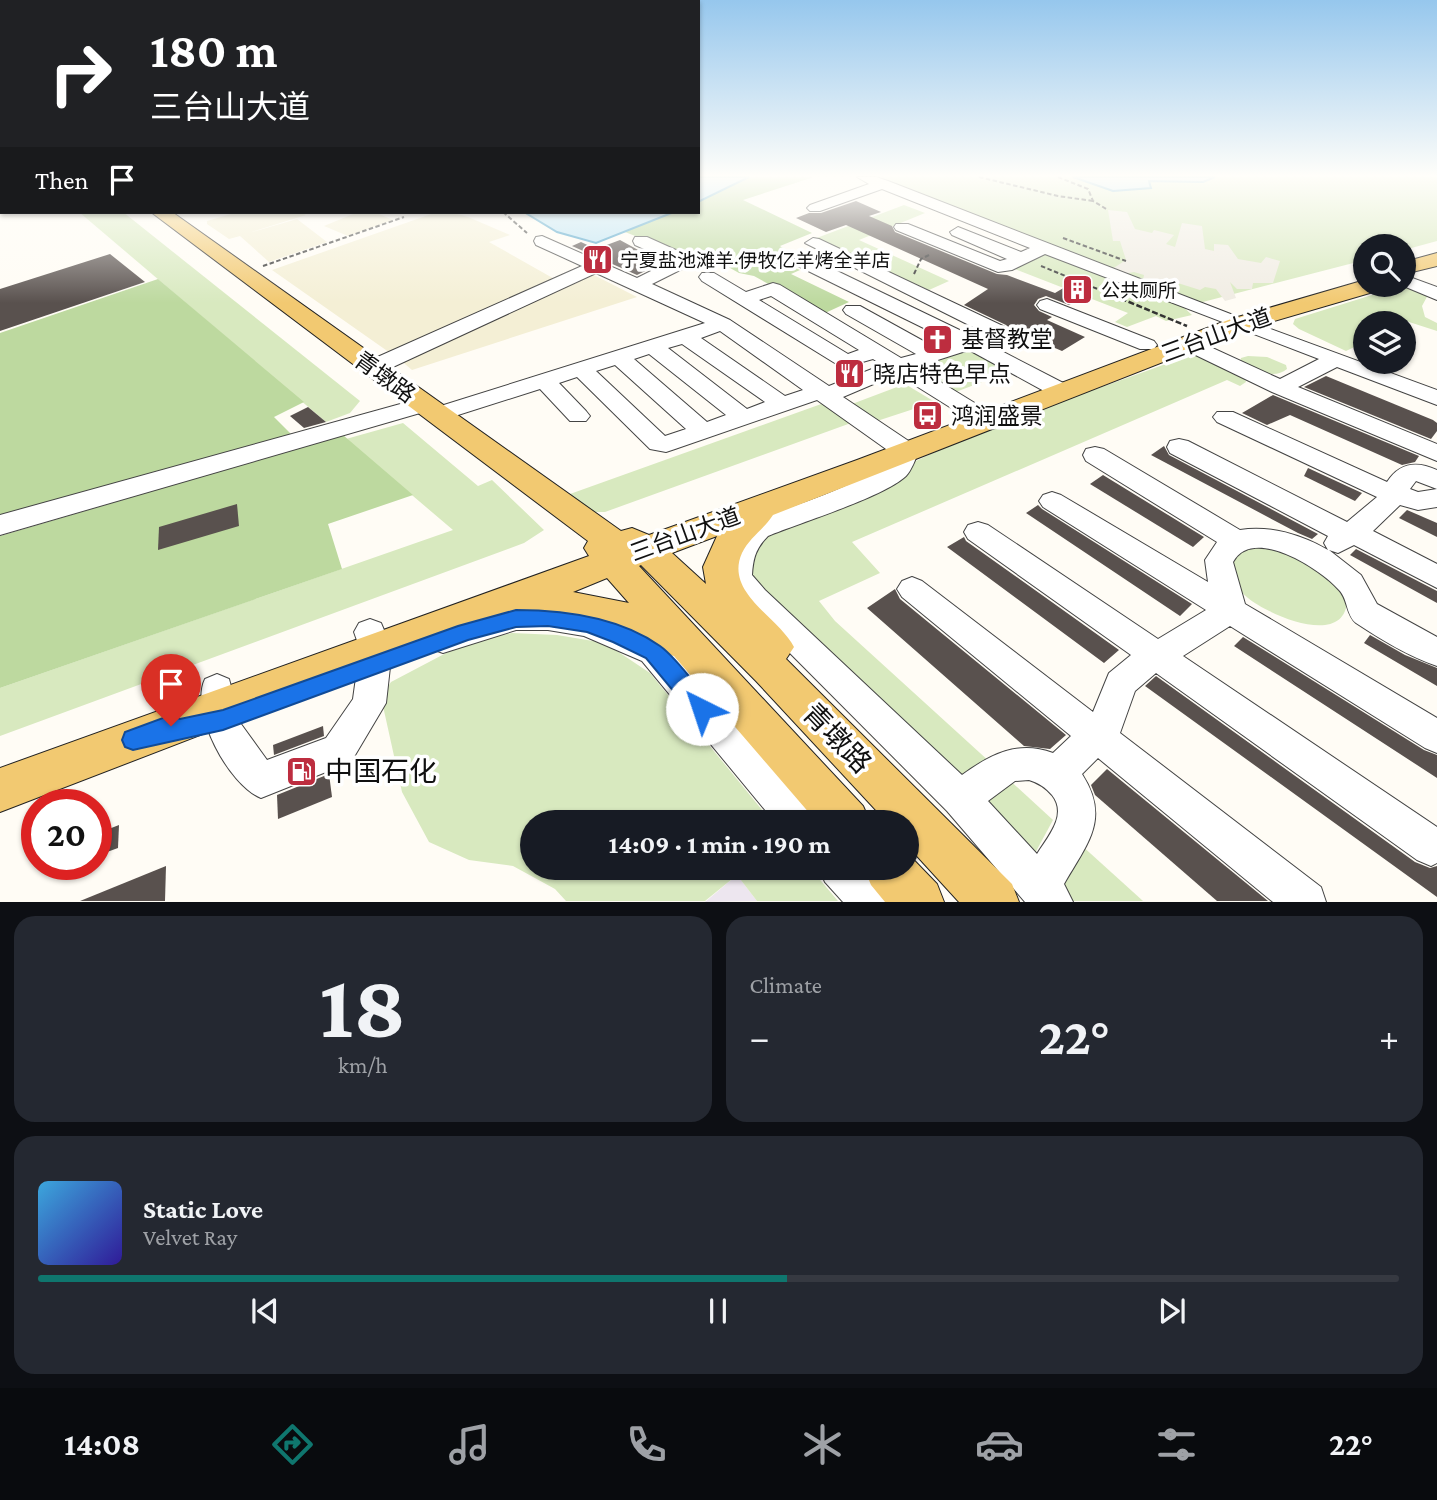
<!DOCTYPE html>
<meta charset="utf-8">
<style>
body{margin:0;font-family:"Crimson Pro","Noto Sans SC",serif;background:#242831;color:#f1f3f6;height:100vh;display:flex;flex-direction:column;font-size:26px;white-space:nowrap}
*{box-sizing:border-box;margin:0}
p{font-size:23px;color:#9ea1a6}
.icon{flex:none;width:38px;height:38px;fill:none;stroke:currentColor;stroke-width:2;stroke-linecap:round;stroke-linejoin:round}
.map{position:relative;height:902px;overflow:hidden}
.sheet{display:flex;flex-direction:column;gap:14px;padding:14px;background:#0d0f14;flex:1}
.sheet>*{flex:none}
.guide{position:absolute;left:0px;top:0px;width:700px;height:214px;box-shadow:0 2px 5px #0004;background:#202124;color:#fff;overflow:hidden}
.controls{position:absolute;left:1353px;top:234px;display:grid;gap:14px}
.controls a{display:grid;place-items:center;width:63px;height:63px;border-radius:50%;background:#171b24;box-shadow:0 2px 5px #0004;font-size:35px}
.speed{position:absolute;left:21px;top:789px;display:flex;gap:14px;font-size:35px;font-weight:700;text-align:center}
.speed>*{display:grid;place-content:center;width:91px;height:91px;border-radius:50%;background:#171b24;box-shadow:0 2px 5px #0004;line-height:1}
.speed .limit{border:10px solid #d22;background:#fff;color:#111}
.pin{position:absolute;display:grid;place-items:center;width:60px;height:60px;color:#fff;margin:-72px -30px;border-radius:50% 50% 50% 0;rotate:-45deg;box-shadow:0 0 7px #0007}
.pin .icon{rotate:45deg}
.me{position:absolute;width:77px;margin:-38px;rotate:319deg;stroke-linejoin:round;filter:drop-shadow(0 0 5px #0008)}
.turn{display:flex;align-items:center;gap:24px;height:147px;padding:0 35px;font-size:32px}
.turn .icon{width:91px;height:91px;stroke-width:2.5}
.turn b{display:block;font-size:49px;line-height:60px}
.then{display:flex;align-items:center;height:66px;padding:0 35px;background:#0003;gap:14px;font-size:26px}
.big{font-size:52px;font-weight:700;line-height:1.1}
.sheet .card{flex:1;display:flex;flex-direction:column;justify-content:center;gap:10px;min-width:0;padding:0 24px;border-radius:21px;background:#242831}
.sheet .dial{align-items:center;gap:0}
.dial b{font-size:91px;line-height:1}
.song{display:flex;align-items:center;gap:21px}
.cover{width:84px;height:84px;border-radius:10px;background:linear-gradient(135deg,hsl(200 70% 55%),hsl(250 70% 35%))}
.played{height:7px;border-radius:4px;background:linear-gradient(90deg,#0f766e 55%,#363941 55%)}
.keys{display:flex;justify-content:space-around;direction:ltr}
.heat{display:flex;justify-content:space-between;align-items:center;font-size:38px;direction:ltr}
.sheet .tiles{flex:1;display:grid;gap:14px;grid-template-columns:1fr 1fr}
.card:last-child{grid-column:span 2}
.trip{position:absolute;left:520px;top:810px;width:399px;height:70px;border-radius:35px;background:#171b24;box-shadow:0 2px 5px #0004;font-weight:700;line-height:70px;text-align:center}
.menu{display:flex;height:112px;justify-content:space-around;align-items:center;background:#090b0e;color:#9ea1a6}
.menu .icon{width:49px;height:49px}
.menu .on{color:#0f766e}
.menu b{font-size:32px;color:#f1f3f6}
.map>svg:first-child{display:block}
.industrial{fill:#ede6ef}
.farmland{fill:#f4efd5}
.green{fill:#d8e9bf}
.forest{fill:#bdd99f}
.plaza{fill:#f0ece3}
.water{fill:#bce3f4;stroke:#469ec8;stroke-width:2}
.building{fill:#59514e}
.lines{fill:none;stroke-linecap:round;stroke-linejoin:round}
.minor-casing{stroke:#444;stroke-width:2}
.major-casing{stroke:#222;stroke-width:2}
.path-far1{stroke:#333;stroke-width:2;stroke-dasharray:4.5 2.5;stroke-linecap:butt}
.path{stroke:#333;stroke-width:2.5;stroke-dasharray:6 2.5;stroke-linecap:butt}
.minor{fill:#fff;fill-rule:evenodd}
.major{fill:#f2c971;fill-rule:evenodd}
.route{fill:#1a73e8;stroke:#114b97;stroke-width:2}
.labels{text-anchor:middle;dominant-baseline:central;stroke-width:7;stroke-linejoin:round;paint-order:stroke}
.far-poi-label{font-size:19px;fill:#111;stroke:#fff;text-anchor:start}
.street-label{font-size:23px;fill:#111;stroke:#fff}
.poi-label{font-size:23px;fill:#111;stroke:#fff;text-anchor:start}
.near-street-label{font-size:28px;fill:#111;stroke:#fff}
.near-poi-label{font-size:28px;fill:#111;stroke:#fff;text-anchor:start}
</style>
<div class="map">
<svg width="1437" height="902" viewBox="0 0 1437 902">
<rect width="100%" height="100%" fill="#fffcf5"/>
<path class="industrial" d="M737,875L757,901L705,902Z"/>
<g class="farmland">
<path d="M238,212H300L306,215L252,232L297,219L327,242L269,262L240,236L229,239L207,224V221Z"/>
<path d="M358,212H374L393,220L348,236L324,226Z"/>
<path d="M437,212H450L468,217L510,235L489,242L558,281L393,355L272,270Z"/>
<path d="M592,274L637,297L412,370L399,359Z"/>
</g>
<g class="green">
<path d="M875,177H1437V241L1404,250V247H1365V260L1199,303Z"/>
<path d="M904,205L925,213L859,240L949,281L929,290L814,239Z"/>
<path d="M79,212H123L360,401L350,413L326,422Z"/>
<path d="M1040,252L1179,303L1192,315L1166,321L1156,316L1127,327L1115,322L1128,313L1012,268Z"/>
<path d="M1404,285L1429,293L1422,306L1425,317L1437,323V331L1406,321L1365,324V342L1346,351L1299,329L1293,324L1295,319Z"/>
<path d="M972,349L1011,371L953,393L913,370Z"/>
<path d="M1190,355L1199,356L1244,377L1246,382L1240,386L1227,380L852,542L880,573L819,601L835,621L991,763L958,782L750,578L754,551L761,536C819,509 876,479 935,452C1018,414 1105,387 1190,355Z"/>
<path d="M1248,356L1267,357L1286,365L1287,369C1274,380 1255,370 1240,364L1241,358Z"/>
<path d="M905,384L935,402L877,421L852,404Z"/>
<path d="M824,403L851,423L605,512H593L570,494Z"/>
<path d="M403,423L478,486L492,480L544,530L524,543L0,736V688L453,530L346,439Z"/>
<path d="M1258,545L1311,560L1347,598C1348,649 1270,616 1248,598C1239,591 1234,582 1229,571L1234,552Z"/>
<path d="M512,633L557,635L605,643L650,673L772,822H532V868H810L838,901H757L737,875L705,901H566L555,889L513,866L469,860L429,842L402,792L381,697L391,682L467,642Z"/>
<path d="M1005,776L1053,820L1033,857L975,797Z"/>
<path d="M1080,844L1143,901H1069L1057,882Z"/>
</g>
<g class="forest">
<path d="M749,177H814L743,200L812,233L780,246L788,252L773,258L800,270L791,274L849,302L823,314L754,276L739,273L714,259H694L625,232L674,212H698V202Z"/>
<path d="M158,279L304,402L274,417L292,435L0,517V333Z"/>
<path d="M343,435L413,495L328,524L342,569L0,688V536Z"/>
</g>
<path class="plaza" d="M1108,210L1127,212L1135,229L1152,233L1154,230L1174,235L1166,244L1175,247L1182,223L1202,226L1205,249L1214,251V244L1228,245L1238,259L1261,263L1266,257L1280,261L1273,283H1253L1252,289H1237L1230,282L1236,298L1225,301L1216,289L1205,287L1200,290L1165,279L1162,284L1143,280L1144,275L1134,272L1119,275L1109,271L1126,260L1120,241H1113Z"/>
<g class="water">
<path d="M698,177H749L698,202Z"/>
<path d="M1073,177H1215L1203,182L1149,181L1151,188L1113,191Z"/>
<path d="M524,212H674L596,243L557,232Z"/>
</g>
<g class="building">
<path d="M856,201L881,212L869,216L892,226L895,232L997,274L1007,275L1055,293L1070,284L1091,293L1069,305L1046,296L1038,299L1034,305L1039,311L1052,317L1047,320L1085,337L1062,351L1010,329L1006,325L964,305L988,289L846,225L826,232L796,218L809,213H821Z"/>
<path d="M620,240L662,263L637,275L572,246L581,242L596,249Z"/>
<path d="M110,254L145,282L0,331V289Z"/>
<path d="M1326,376L1433,420L1437,423V431L1431,439L1304,387Z"/>
<path d="M1273,395L1419,456L1415,462L1402,465L1290,415L1267,425L1242,413Z"/>
<path d="M308,407L326,422L304,428L290,416Z"/>
<path d="M1164,446L1169,455L1318,534L1312,539L1298,533L1151,455Z"/>
<path d="M1308,468L1362,493L1355,501L1304,476Z"/>
<path d="M1103,475L1204,537L1193,547L1090,484Z"/>
<path d="M237,504L239,526L158,550L159,527Z"/>
<path d="M1038,505L1042,509L1192,604L1180,616L1026,513Z"/>
<path d="M1407,510L1437,523V537L1399,518Z"/>
<path d="M964,537L966,541L1119,650L1104,663L947,547Z"/>
<path d="M1356,549L1437,591V603L1350,555Z"/>
<path d="M895,589L900,599L1066,735L1050,749L1024,746L867,608Z"/>
<path d="M1370,635L1405,655L1437,668V686L1364,643Z"/>
<path d="M1243,637L1424,750L1437,755V778L1234,646Z"/>
<path d="M1156,676L1415,862L1430,868L1437,866V897L1145,686Z"/>
<path d="M323,726L324,736L274,755L273,745Z"/>
<path d="M1107,769L1268,901H1217L1095,795L1091,785Z"/>
<path d="M329,774L332,797L278,819L277,795Z"/>
<path d="M119,825L118,848L96,856V834Z"/>
<path d="M166,866L165,901H80Z"/>
</g>
<g class="lines">
<defs>
<g id="minor">
<path d="M857,177H876L888,181L1246,320L1437,390V405L1337,367L1298,387L1437,444V461L1272,392L1181,348L1178,344L1181,340H1195L1280,379L1319,359L1045,254L1012,270L998,272L896,230L894,227L896,224H908L1000,261L1007,259L952,235L950,232L958,227L1021,252L1030,248L882,189L820,211H810L807,208L810,205L869,184Z"/>
<path d="M542,236L637,278L671,261L635,245L633,241L635,237H647L687,255L690,259L684,268L652,284L730,320L829,386L882,365L873,359L845,367L838,365L702,281L699,277L702,273H714L746,292L773,283L780,285L901,358L916,354L846,314L843,310L846,306H860L936,348L952,342L796,265L793,261L796,257H808L972,336L983,332L805,243L813,238L819,239L1005,327L1008,331L988,344L1071,387L1074,392L1071,397H1055L969,350L916,367L996,416L1000,421L996,426L988,428L980,426L897,374L843,397L916,446L919,452C915,459 912,470 906,476C884,497 799,523 768,536C756,548 753,558 752,575L765,590L962,775C991,754 1018,740 1053,753L1071,736L902,597L897,589L902,581L912,577L922,581L1093,712L1109,673L1131,655L968,539L964,532L968,525L978,522L988,525L1158,639L1206,610L1043,507L1039,501L1043,495L1052,492L1061,495L1208,582L1205,560L1217,542L1086,461L1083,455L1086,449L1095,447L1104,449L1240,530C1270,525 1302,535 1328,550L1324,543L1328,536L1170,453L1167,447L1170,441L1179,439L1188,441L1347,522L1377,497L1217,422L1213,417L1217,412H1233L1387,482C1400,462 1417,461 1437,470V489L1416,481L1410,489L1418,492L1437,489V507L1418,510L1400,505L1373,531L1437,564V588L1354,545L1338,553L1329,550L1361,575L1377,604L1437,637V666C1410,657 1380,639 1356,623C1346,615 1348,599 1339,590C1321,569 1253,525 1233,562L1245,604L1437,718V753L1425,748L1230,626L1183,656L1437,827V863L1431,866L1417,860L1156,673L1135,691L1120,733L1321,887L1326,902H1273L1098,758L1082,774C1111,819 1087,844 1064,884L1073,902H1025L947,811L743,606L722,578C724,555 731,538 748,522C781,510 878,481 893,454L817,400L675,449L666,452L650,449L577,377L559,383L586,411L590,416L586,421H570L540,389L436,422L428,420L424,415L427,411L0,535V515L422,398L430,400L433,405L431,409L705,323L596,273L380,373H364L361,368L364,363L582,266L536,245L534,241L536,237ZM771,296L859,350L848,354L759,300ZM720,331L803,390L785,396L701,338ZM682,344L765,402L747,409L668,348ZM649,354L726,415L707,422L634,359ZM615,365L686,429L665,436L596,371ZM1029,780C1039,783 1045,787 1052,795C1068,815 1048,836 1037,854L988,801L1015,781Z"/>
<path d="M1404,275L1437,287V300L1401,285H1404Z"/>
<path d="M1047,299L1154,341L1157,345L1154,349H1140L1040,309L1037,305L1040,301Z"/>
<path d="M516,606H548L588,611L664,643L813,808L818,822H775L642,661L584,636L548,630H516L443,653L432,649L427,640L432,631Z"/>
<path d="M370,619L381,623L392,649L386,703L351,762L261,798C229,785 189,712 205,679L217,674L229,679L241,724L267,760L326,738L353,699L360,649L354,632L359,623Z"/>
<path d="M819,868H867L886,887L891,902H843L825,882Z"/>
</g>
<g id="major">
<path d="M151,212H172L621,531L632,528L649,535L857,460L1231,319L1365,280V285H1383L1380,290L1247,329L773,515C764,529 749,538 742,553C724,593 779,617 794,647L786,659L1012,884L1019,902H959L906,844V822H887L756,681L641,565L639,566L863,806L870,822H817L674,656L658,652L623,632L596,624L553,620L512,625L499,620L0,812V768L589,556L584,548L588,541ZM717,536L703,567L706,584L672,553ZM607,578L629,603L573,592Z"/>
<path d="M1437,253V266L1404,274V262Z"/>
<path d="M906,852L937,884L944,902H885L871,885L864,868H906Z"/>
</g>
</defs>
<use href="#minor" class="minor-casing"/>
<use href="#major" class="major-casing"/>
<g class="path-far1">
<path d="M979,177L1058,196L1093,201"/>
<path d="M1058,177L1088,189L1093,201L1108,210"/>
<path d="M503,212L527,233"/>
<path d="M1063,238L1126,261"/>
<path d="M263,266L404,217"/>
<path d="M1041,266L1110,294"/>
<path d="M914,274L921,259L931,254"/>
</g>
<path class="path" d="M1105,292L1187,326"/>
<use href="#minor" class="minor"/>
<use href="#major" class="major"/>
</g>
<linearGradient id="sky" x2="0" y2="1"><stop stop-color="#96c7ed"/><stop offset="0.58" stop-color="#fffefa"/><stop offset="1" stop-color="#fffefa" stop-opacity="0"/></linearGradient>
<rect width="1437" height="303" fill="url(#sky)"/>
<path class="route" d="M516,610C564,610 619,617 660,646C677,658 695,685 710,702L713,709L710,716L702,719L694,716L646,658L613,642L587,632L548,626L516,627L468,640L223,730L133,750L125,747L122,740L125,732L171,715L180,719L223,710L458,626Z"/>
<defs>
<symbol id="restaurant-square" viewBox="-11 -11 22 22"><rect x="-9" y="-9" width="18" height="18" rx="4" fill="#bd2d3f" stroke="#fff"/><path d="M-5-6h1v4h1v-4h1v4h1v-4h1v5L-1.5 .5V6h-2V.5L-5-1ZM5-6V6H3V1.5H1.5Q1.5-4 5-6Z" fill="#fff"/></symbol>
<symbol id="building-square" viewBox="-11 -11 22 22"><rect x="-9" y="-9" width="18" height="18" rx="4" fill="#bd2d3f" stroke="#fff"/><path d="M-4-6H4V6H1V3H-1V6H-4ZM-2.5-4.3h1.7v1.8h-1.7ZM.8-4.3h1.7v1.8H.8ZM-2.5-1h1.7V.8h-1.7ZM.8-1h1.7V.8H.8Z" fill="#fff"/></symbol>
<symbol id="church-square" viewBox="-11 -11 22 22"><rect x="-9" y="-9" width="18" height="18" rx="4" fill="#bd2d3f" stroke="#fff"/><path d="M-1.2-6h2.4v3.5h3.3v2.4h-3.3V6h-2.4V-.1h-3.3v-2.4h3.3Z" fill="#fff"/></symbol>
<symbol id="bus-square" viewBox="-11 -11 22 22"><rect x="-9" y="-9" width="18" height="18" rx="4" fill="#bd2d3f" stroke="#fff"/><path d="M-5-6H5V4H4V6H2V4H-2V6H-4V4H-5ZM-3.5-4V0h7V-4ZM-3.5 1.2v1.5H-2V1.2ZM2 1.2v1.5H3.5V1.2Z" fill="#fff"/></symbol>
<symbol id="fuel-square" viewBox="-11 -11 22 22"><rect x="-9" y="-9" width="18" height="18" rx="4" fill="#bd2d3f" stroke="#fff"/><path d="M-5.5-6h7V0h2V4h1.3V-2.5L3-4.5l.8-.8L6-3V5H2.5V1h-1V6h-7ZM-4.2-4.7v3.2H.2V-4.7Z" fill="#fff"/></symbol>
</defs>
<g fill-rule="evenodd">
<use href="#restaurant-square" x="580" y="242" width="35" height="35"/>
<use href="#building-square" x="1060" y="272" width="35" height="35"/>
<use href="#church-square" x="920" y="322" width="35" height="35"/>
<use href="#restaurant-square" x="832" y="356" width="35" height="35"/>
<use href="#bus-square" x="910" y="398" width="35" height="35"/>
<use href="#fuel-square" x="284" y="754" width="35" height="35"/>
</g>
<g class="labels">
<g class="far-poi-label">
<text x="620" y="260">宁夏盐池滩羊·伊牧亿羊烤全羊店</text>
<text x="1101" y="290">公共厕所</text>
</g>
<g class="street-label">
<text transform="translate(1216 335) rotate(-20)">三台山大道</text>
<text transform="translate(385 377) rotate(36)">青墩路</text>
<text transform="translate(685 534) rotate(-20)">三台山大道</text>
</g>
<g class="poi-label">
<text x="961" y="339">基督教堂</text>
<text x="873" y="374">晓店特色早点</text>
<text x="951" y="416">鸿润盛景</text>
</g>
<g class="near-street-label">
<text transform="translate(837 738) rotate(46)">青墩路</text>
</g>
<g class="near-poi-label">
<text x="325" y="771">中国石化</text>
</g>
</g>
</svg>
<div class="controls">
<a><svg class="icon" aria-label="search" viewBox="0 0 24 24"><circle cx="10" cy="10" r="6"/><path d="M15 15l6 6"/></svg></a>
<a><svg class="icon" aria-label="layers" viewBox="0 0 24 24"><path d="M12 4l9 5-9 5-9-5zM3 14l9 5 9-5"/></svg></a>
</div>
<div class="speed"><div class="limit">20</div></div>
<div class="pin" style="left:171px;top:726px;background:#d93025"><svg class="icon" aria-label="arrive" viewBox="0 0 24 24"><path d="M6 21V4h12l-3 4 3 4H6"/></svg></div>
<svg class="me" style="left:702px;top:709px" viewBox="-20 -20 40 40"><circle r="19" fill="#fff"/><path d="M0-13L10 11 0 6-10 11z" fill="#1a73e8"/></svg>
<div class="trip">14:09 · 1 min · 190 m</div>
<div class="guide">
<div class="turn"><svg class="icon" aria-label="right" viewBox="0 0 24 24"><path d="M7 20v-9h11M14 6l5 5-5 5"/></svg><div><b>180 m</b>三台山大道</div></div>
<div class="then">Then<svg class="icon" aria-label="arrive" viewBox="0 0 24 24"><path d="M6 21V4h12l-3 4 3 4H6"/></svg></div>
</div>
</div>
<section class="sheet">
<div class="tiles">
<div class="card dial"><b>18</b><p>km/h</p></div>
<div class="card"><p>Climate</p>
<div class="heat"><a>−</a><b class="big">22°</b><a>+</a></div>
</div>
<div class="card">
<div class="song"><i class="cover"></i><div><b>Static Love</b><p>Velvet Ray</p></div></div>
<div class="played"></div>
<div class="keys"><svg class="icon" aria-label="previous" viewBox="0 0 24 24"><path d="M18 5L8 12l10 7zM5 5v14"/></svg><svg class="icon" aria-label="pause" viewBox="0 0 24 24"><path d="M8 5v14M16 5v14"/></svg><svg class="icon" aria-label="next" viewBox="0 0 24 24"><path d="M6 5l10 7-10 7zM19 5v14"/></svg></div>
</div>
</div>
</section>
<nav class="menu">
<b>14:08</b>
<svg class="icon on" aria-label="directions" viewBox="0 0 24 24"><path d="M12 3l9 9-9 9-9-9zM9 14v-3h6M13 9l2 2-2 2"/></svg>
<svg class="icon" aria-label="music" viewBox="0 0 24 24"><path d="M9 18V5l10-2v13"/><circle cx="6" cy="18" r="3"/><circle cx="16" cy="16" r="3"/></svg>
<svg class="icon" aria-label="phone" viewBox="0 0 24 24"><path d="M5 4h4l2 5-3 2q2 4 5 5l2-3 5 2v4C11 20 4 13 5 4z"/></svg>
<svg class="icon" aria-label="climate" viewBox="0 0 24 24"><path d="M12 3v18M4 7l16 10M4 17L20 7"/></svg>
<svg class="icon" aria-label="car" viewBox="0 0 24 24"><path d="M5 17H2v-5l4-1 3-4h7l3 4 3 1v5h-3M9 17h6M6 11h13"/><circle cx="7" cy="17" r="2"/><circle cx="17" cy="17" r="2"/></svg>
<svg class="icon" aria-label="filters" viewBox="0 0 24 24"><path d="M4 7h16M4 17h16"/><circle cx="9" cy="7" r="2"/><circle cx="15" cy="17" r="2"/></svg>
<b>22°</b>
</nav>
